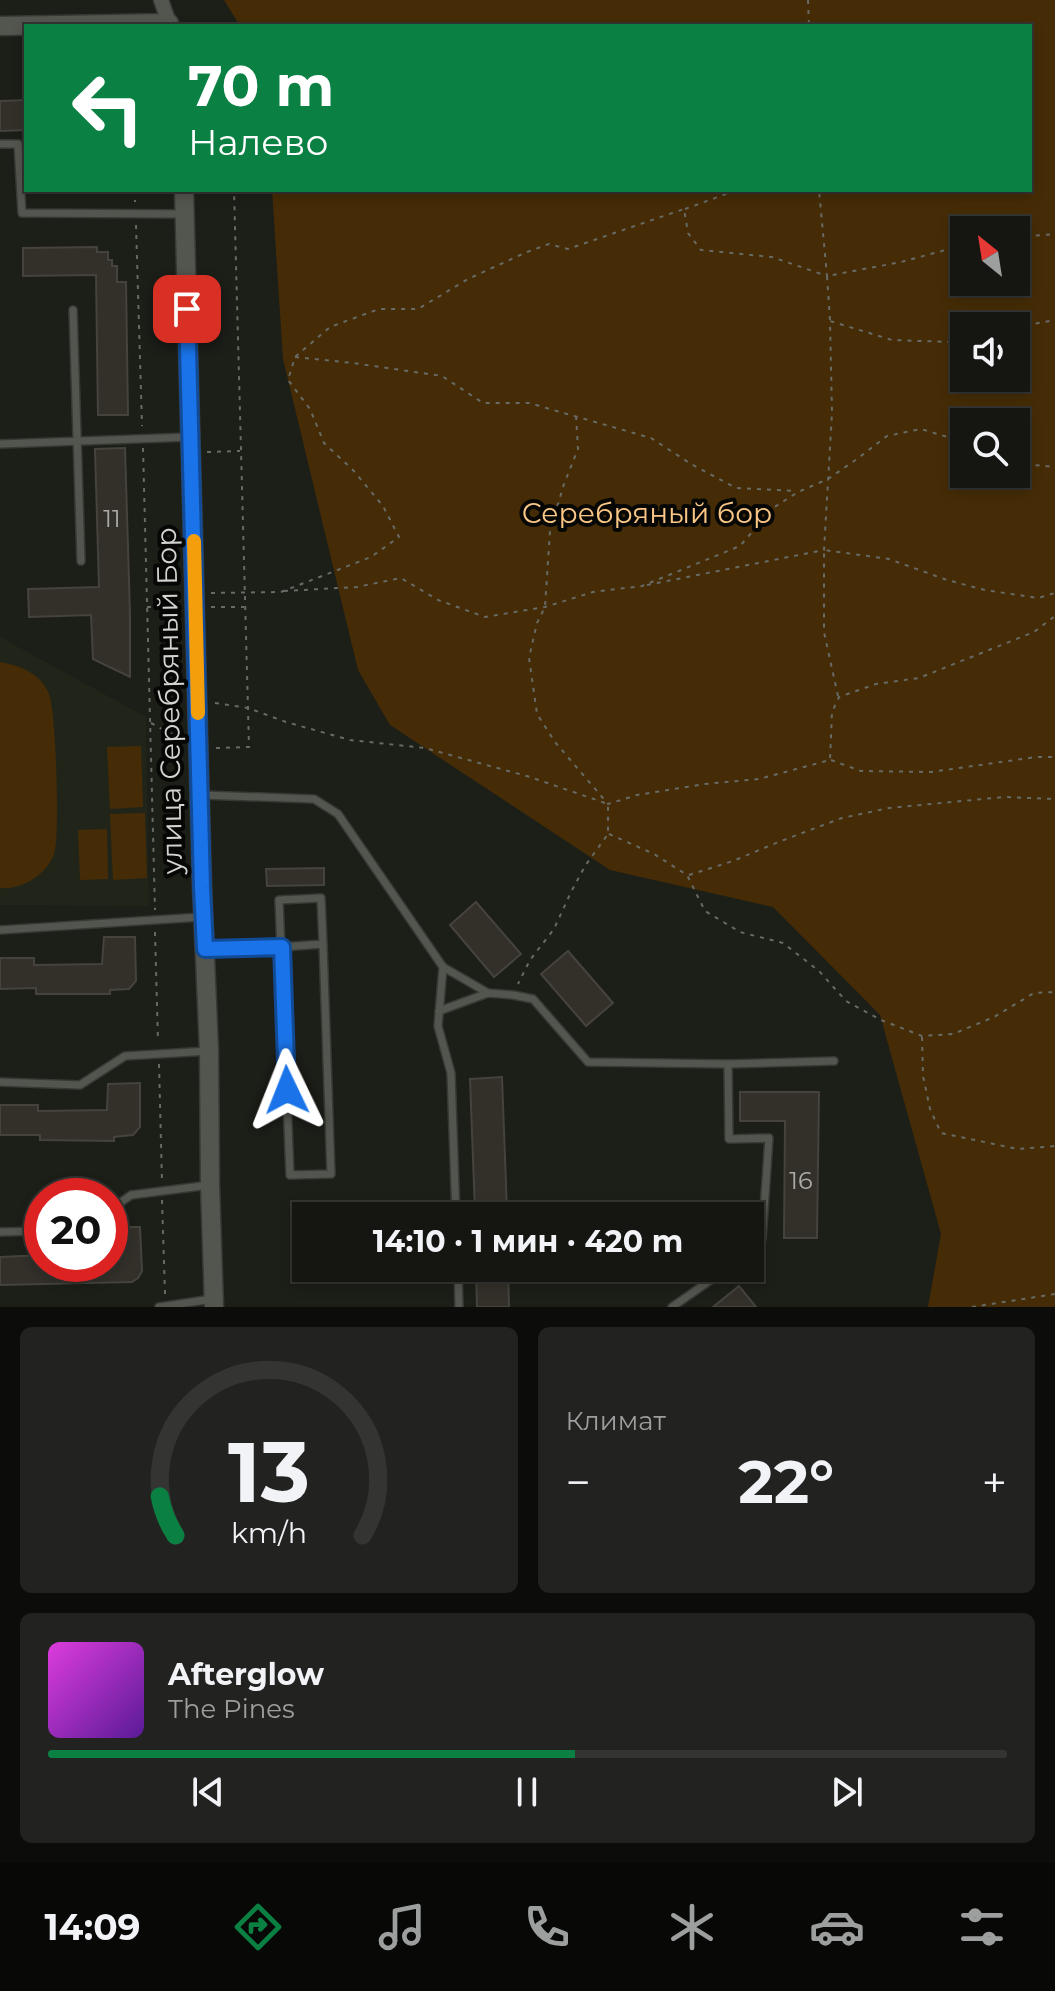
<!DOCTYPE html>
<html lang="ru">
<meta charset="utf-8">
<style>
body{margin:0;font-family:Montserrat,sans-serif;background:#222320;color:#f1f3f6;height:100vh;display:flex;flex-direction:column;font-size:30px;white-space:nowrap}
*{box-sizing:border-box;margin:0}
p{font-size:26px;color:#9d9f9f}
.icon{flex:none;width:44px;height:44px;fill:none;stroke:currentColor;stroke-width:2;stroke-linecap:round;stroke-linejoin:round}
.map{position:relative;height:1307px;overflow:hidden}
.details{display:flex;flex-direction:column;gap:20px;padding:20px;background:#0c0c0a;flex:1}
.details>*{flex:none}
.banner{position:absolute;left:24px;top:24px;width:1008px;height:168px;border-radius:0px;box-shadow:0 4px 12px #0003,0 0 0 2px #343532;background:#0b8043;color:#fff;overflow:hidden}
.needle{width:52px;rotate:330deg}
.fabs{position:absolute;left:950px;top:216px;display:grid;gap:16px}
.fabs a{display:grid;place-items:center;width:80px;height:80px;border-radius:0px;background:#151612;box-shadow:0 4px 12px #0003,0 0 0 2px #343532;font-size:40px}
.speed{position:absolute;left:24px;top:1178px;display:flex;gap:16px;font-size:40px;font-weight:700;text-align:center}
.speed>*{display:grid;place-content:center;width:104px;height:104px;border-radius:50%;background:#151612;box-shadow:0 4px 12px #0003,0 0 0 2px #343532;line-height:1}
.speed .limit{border:12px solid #d22;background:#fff;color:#111}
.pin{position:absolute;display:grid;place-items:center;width:68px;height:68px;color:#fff;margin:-34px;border-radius:16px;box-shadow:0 4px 12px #0006}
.me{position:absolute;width:88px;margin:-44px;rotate:358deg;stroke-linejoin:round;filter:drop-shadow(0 0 6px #0008)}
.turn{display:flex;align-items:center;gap:28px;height:168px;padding:0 32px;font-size:36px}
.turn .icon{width:104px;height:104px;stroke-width:2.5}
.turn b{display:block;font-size:56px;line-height:68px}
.big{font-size:60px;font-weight:700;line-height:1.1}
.details .widget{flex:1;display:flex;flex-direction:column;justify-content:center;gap:12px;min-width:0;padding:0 28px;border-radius:12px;background:#222320}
.details .dial{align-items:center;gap:0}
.dial svg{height:208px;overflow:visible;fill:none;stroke:#343532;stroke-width:7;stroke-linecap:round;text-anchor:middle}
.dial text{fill:#f1f3f6;stroke:none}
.song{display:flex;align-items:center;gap:24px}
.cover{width:96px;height:96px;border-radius:12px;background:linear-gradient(135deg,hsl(300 70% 55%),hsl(270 70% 35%))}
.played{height:8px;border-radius:4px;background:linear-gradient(90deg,#0b8043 55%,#343532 55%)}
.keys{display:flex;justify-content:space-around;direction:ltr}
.heat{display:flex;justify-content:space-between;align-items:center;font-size:44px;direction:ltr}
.details .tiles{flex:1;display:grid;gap:20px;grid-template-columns:1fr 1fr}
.widget:last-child{grid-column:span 2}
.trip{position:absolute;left:292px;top:1202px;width:472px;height:80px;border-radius:0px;background:#151612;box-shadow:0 4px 12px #0003,0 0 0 2px #343532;font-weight:700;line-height:80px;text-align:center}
.dock{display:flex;height:128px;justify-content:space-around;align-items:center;background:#080907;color:#9d9f9f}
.dock .icon{width:56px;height:56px}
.dock .current{color:#0b8043}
.dock b{font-size:36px;color:#f1f3f6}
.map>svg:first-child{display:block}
.built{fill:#212519}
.green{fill:#452c06;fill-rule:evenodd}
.building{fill:#323029;stroke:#45433c;stroke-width:2}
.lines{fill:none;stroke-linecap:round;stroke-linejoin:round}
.service-casing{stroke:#373935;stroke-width:10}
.minor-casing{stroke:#373935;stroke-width:17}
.tertiary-casing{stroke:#373935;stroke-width:21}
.path{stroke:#686a65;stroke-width:2;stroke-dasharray:4 6;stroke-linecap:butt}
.service{stroke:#53564e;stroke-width:7}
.minor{stroke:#53564e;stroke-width:14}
.tertiary{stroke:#53564e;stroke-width:18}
.route-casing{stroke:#114b97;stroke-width:20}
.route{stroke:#1a73e8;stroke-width:14}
.slow{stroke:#f59e0b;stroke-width:14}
.labels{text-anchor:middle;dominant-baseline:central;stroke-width:8;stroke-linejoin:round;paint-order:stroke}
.number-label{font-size:24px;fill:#acaca7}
.park-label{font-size:28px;fill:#fbc786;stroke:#070805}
.street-label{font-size:28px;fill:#d4d5d1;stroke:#070805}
</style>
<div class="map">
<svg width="1055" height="1307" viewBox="0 0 1055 1307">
<rect width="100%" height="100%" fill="#1c1e18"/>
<path class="built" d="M0,637L146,717L149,906L0,905Z"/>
<g class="green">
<path d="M224,0H1055V1307H928L941,1234L880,1015L773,907L610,870L390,725L358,670L283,359L272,190H1030V26H240ZM964,230H1016V282H964ZM964,326H1016V378H964ZM964,422H1016V474H964Z"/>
<path d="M0,662C21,666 40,673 49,694C56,711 60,838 54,854C46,875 22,890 0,888Z"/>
<path d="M141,746L143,807L110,809L107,747Z"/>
<path d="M145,813L147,878L113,880L110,814Z"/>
<path d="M107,829L108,879L80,880L78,830Z"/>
</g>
<g class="building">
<path d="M26,100V130L0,131V101Z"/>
<path d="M97,247V252H108V260H112V266H117V282H126L128,415H98L96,275L23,276V248Z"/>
<path d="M125,448L130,614V677L93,659L91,615L29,617L28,589L99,587L95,449Z"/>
<path d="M324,868V885L267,886L266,869Z"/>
<path d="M476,902L521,954L494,977L450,925Z"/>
<path d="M104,937H135L136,981L129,989L110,990V994H36V988L0,989V958H34V965L102,964Z"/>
<path d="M568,951L613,1003L586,1026L541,974Z"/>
<path d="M502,1077L507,1211L475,1212L470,1079Z"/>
<path d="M140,1083V1127L133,1135L114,1137V1141L40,1140V1135H0V1105H38V1111L107,1110L108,1084Z"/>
<path d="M740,1092H819L817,1238H784L785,1121H740Z"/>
<path d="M111,1227H140L142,1271L138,1278L132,1282L0,1285V1257L42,1255V1264H110V1252H112Z"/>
<path d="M476,1268H508L509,1307H477Z"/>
<path d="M739,1286L756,1307H713Z"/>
</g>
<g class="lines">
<defs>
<g id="service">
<path d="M0,144H18L22,213L184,214"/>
<path d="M73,310L81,561"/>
<path d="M0,444L190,437"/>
<path d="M202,795L314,799L338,814L443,967L488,993"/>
<path d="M0,930L201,917"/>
<path d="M207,948L282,947L323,944L331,1174L290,1175L279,900L321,898L323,944"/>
<path d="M443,967L438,1026L451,1073L456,1216"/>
<path d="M439,1011L488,993L513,995L533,999L588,1062L728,1064L834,1061"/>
<path d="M728,1064L729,1139L769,1138L762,1239L750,1249"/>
<path d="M0,1082L80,1085L125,1056L209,1051"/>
<path d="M110,1210L131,1195L210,1185"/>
<path d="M0,1232L42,1231"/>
<path d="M458,1268L459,1307"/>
<path d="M159,1307L212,1299"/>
<path d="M672,1307L728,1268"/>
</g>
<path id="minor" d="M161,0L169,23"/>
<g id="tertiary">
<path d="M0,26L169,23V26"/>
<path d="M184,190L202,887L209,1051L210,1185L214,1307"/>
</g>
</defs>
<use href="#service" class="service-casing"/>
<use href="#minor" class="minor-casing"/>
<use href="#tertiary" class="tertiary-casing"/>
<g class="path">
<path d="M808,0L809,26"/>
<path d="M135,190V202"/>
<path d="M685,209L737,190"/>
<path d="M136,225L142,426"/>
<path d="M1016,237L1055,234"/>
<path d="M830,320L827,276L901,262L964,245"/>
<path d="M1016,327L1055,320"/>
<path d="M295,357L353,363L442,376L483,403H529L651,438L691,464L736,488L797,491"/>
<path d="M576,416L578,449L564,484L550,531L545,607L537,623L529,658L537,714L555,742L608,804L637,795L705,784L759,779L830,760L832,712L839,697L876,684L919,678L1034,632L1055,616"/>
<path d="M143,448L155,910"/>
<path d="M207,452L240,451"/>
<path d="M1016,461L1034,465L1055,467"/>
<path d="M647,585L824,550L832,413L830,321L892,340L950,342L964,339"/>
<path d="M284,591L357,587L401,578L438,600L485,617L545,607L593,592L642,586L740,546L773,508L798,492L828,479L857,459L887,436L921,429L964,442"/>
<path d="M211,593L281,592L371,557L399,537L383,506L353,470L324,443L310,409L288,380L295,357L330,327L379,309H418L468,279L527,252L549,244L568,249L684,209L688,233L701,250L772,257L827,276L819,190"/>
<path d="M147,607H180"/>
<path d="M211,607H244"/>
<path d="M838,696L824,632V550L889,559L947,580L985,590L1038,598L1055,593"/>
<path d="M215,703L248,708L286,722L350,740L425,748L530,777L608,804V834L585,866L571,892L554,929L530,960L518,984"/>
<path d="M151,723L180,739"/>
<path d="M216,748L249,747L234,190"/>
<path d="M831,760L861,771L931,772L1036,757H1055"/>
<path d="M609,834L654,854L687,875L705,911L740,932L783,943L819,971L846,1001L881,1020L922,1036L953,1034L994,1017L1034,993L1055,992"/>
<path d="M689,875L733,861L781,841L842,818L889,808L1004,797L1055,799"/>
<path d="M155,932L158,1042"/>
<path d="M922,1037L923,1076L930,1109L941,1133L1018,1149L1055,1146"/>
<path d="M159,1064L162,1182"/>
<path d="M162,1200L165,1294"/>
<path d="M972,1307L1055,1294"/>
</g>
<use href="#service" class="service"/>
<use href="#minor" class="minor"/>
<use href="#tertiary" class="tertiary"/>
</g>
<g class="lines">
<defs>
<path id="route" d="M187,309L202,887L205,949L282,947L287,1090"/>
</defs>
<use href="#route" class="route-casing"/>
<use href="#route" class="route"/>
<path class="slow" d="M194,541L198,713"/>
</g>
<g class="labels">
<g class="number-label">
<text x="112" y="518">11</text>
<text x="801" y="1180">16</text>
</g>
<g class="park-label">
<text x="647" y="513">Серебряный бор</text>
</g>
<g class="street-label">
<text transform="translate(169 701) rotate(-91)">улица Серебряный Бор</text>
</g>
</g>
</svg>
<div class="fabs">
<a><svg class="needle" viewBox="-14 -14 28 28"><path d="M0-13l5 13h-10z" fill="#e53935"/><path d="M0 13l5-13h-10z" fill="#9d9f9f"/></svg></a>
<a><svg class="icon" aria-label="sound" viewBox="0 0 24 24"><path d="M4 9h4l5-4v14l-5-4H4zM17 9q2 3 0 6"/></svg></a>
<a><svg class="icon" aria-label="search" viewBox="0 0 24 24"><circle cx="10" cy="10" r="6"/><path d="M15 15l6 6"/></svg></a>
</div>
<div class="speed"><div class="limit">20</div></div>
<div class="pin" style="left:187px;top:309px;background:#d93025"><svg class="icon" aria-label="arrive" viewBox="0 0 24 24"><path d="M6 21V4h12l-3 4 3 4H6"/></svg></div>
<svg class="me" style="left:287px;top:1090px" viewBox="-20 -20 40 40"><path d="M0-17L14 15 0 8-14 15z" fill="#1a73e8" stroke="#fff" stroke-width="4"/></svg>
<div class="trip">14:10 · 1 мин · 420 m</div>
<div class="banner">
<div class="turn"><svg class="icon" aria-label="left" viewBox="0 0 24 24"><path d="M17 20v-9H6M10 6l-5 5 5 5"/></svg><div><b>70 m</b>Налево</div></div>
</div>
</div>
<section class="details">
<div class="tiles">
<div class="widget dial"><svg viewBox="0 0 100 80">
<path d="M14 69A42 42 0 1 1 86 69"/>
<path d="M14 69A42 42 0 0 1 8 54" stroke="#0b8043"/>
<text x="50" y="56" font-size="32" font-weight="700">13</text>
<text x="50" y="72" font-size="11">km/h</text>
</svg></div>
<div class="widget"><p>Климат</p>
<div class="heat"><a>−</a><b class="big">22°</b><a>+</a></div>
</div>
<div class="widget">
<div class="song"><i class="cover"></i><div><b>Afterglow</b><p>The Pines</p></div></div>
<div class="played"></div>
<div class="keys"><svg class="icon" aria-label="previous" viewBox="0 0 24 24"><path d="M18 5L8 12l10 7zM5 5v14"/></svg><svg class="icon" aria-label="pause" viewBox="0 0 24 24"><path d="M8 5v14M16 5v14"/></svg><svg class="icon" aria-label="next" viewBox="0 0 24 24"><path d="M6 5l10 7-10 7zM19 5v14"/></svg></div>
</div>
</div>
</section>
<nav class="dock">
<b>14:09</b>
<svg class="icon current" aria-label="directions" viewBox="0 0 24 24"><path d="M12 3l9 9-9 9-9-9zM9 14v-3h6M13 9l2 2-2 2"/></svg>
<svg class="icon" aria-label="music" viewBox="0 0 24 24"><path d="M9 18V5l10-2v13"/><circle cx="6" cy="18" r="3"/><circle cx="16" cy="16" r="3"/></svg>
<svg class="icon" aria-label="phone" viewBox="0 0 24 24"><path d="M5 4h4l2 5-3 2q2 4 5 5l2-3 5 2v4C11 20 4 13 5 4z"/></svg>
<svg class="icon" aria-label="climate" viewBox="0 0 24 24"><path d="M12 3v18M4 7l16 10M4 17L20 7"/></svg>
<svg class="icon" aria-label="car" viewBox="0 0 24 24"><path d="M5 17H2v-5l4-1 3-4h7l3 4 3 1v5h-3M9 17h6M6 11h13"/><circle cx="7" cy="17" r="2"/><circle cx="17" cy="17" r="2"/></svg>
<svg class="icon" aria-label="filters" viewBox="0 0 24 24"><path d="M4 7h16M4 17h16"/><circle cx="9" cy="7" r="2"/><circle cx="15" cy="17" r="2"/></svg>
</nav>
